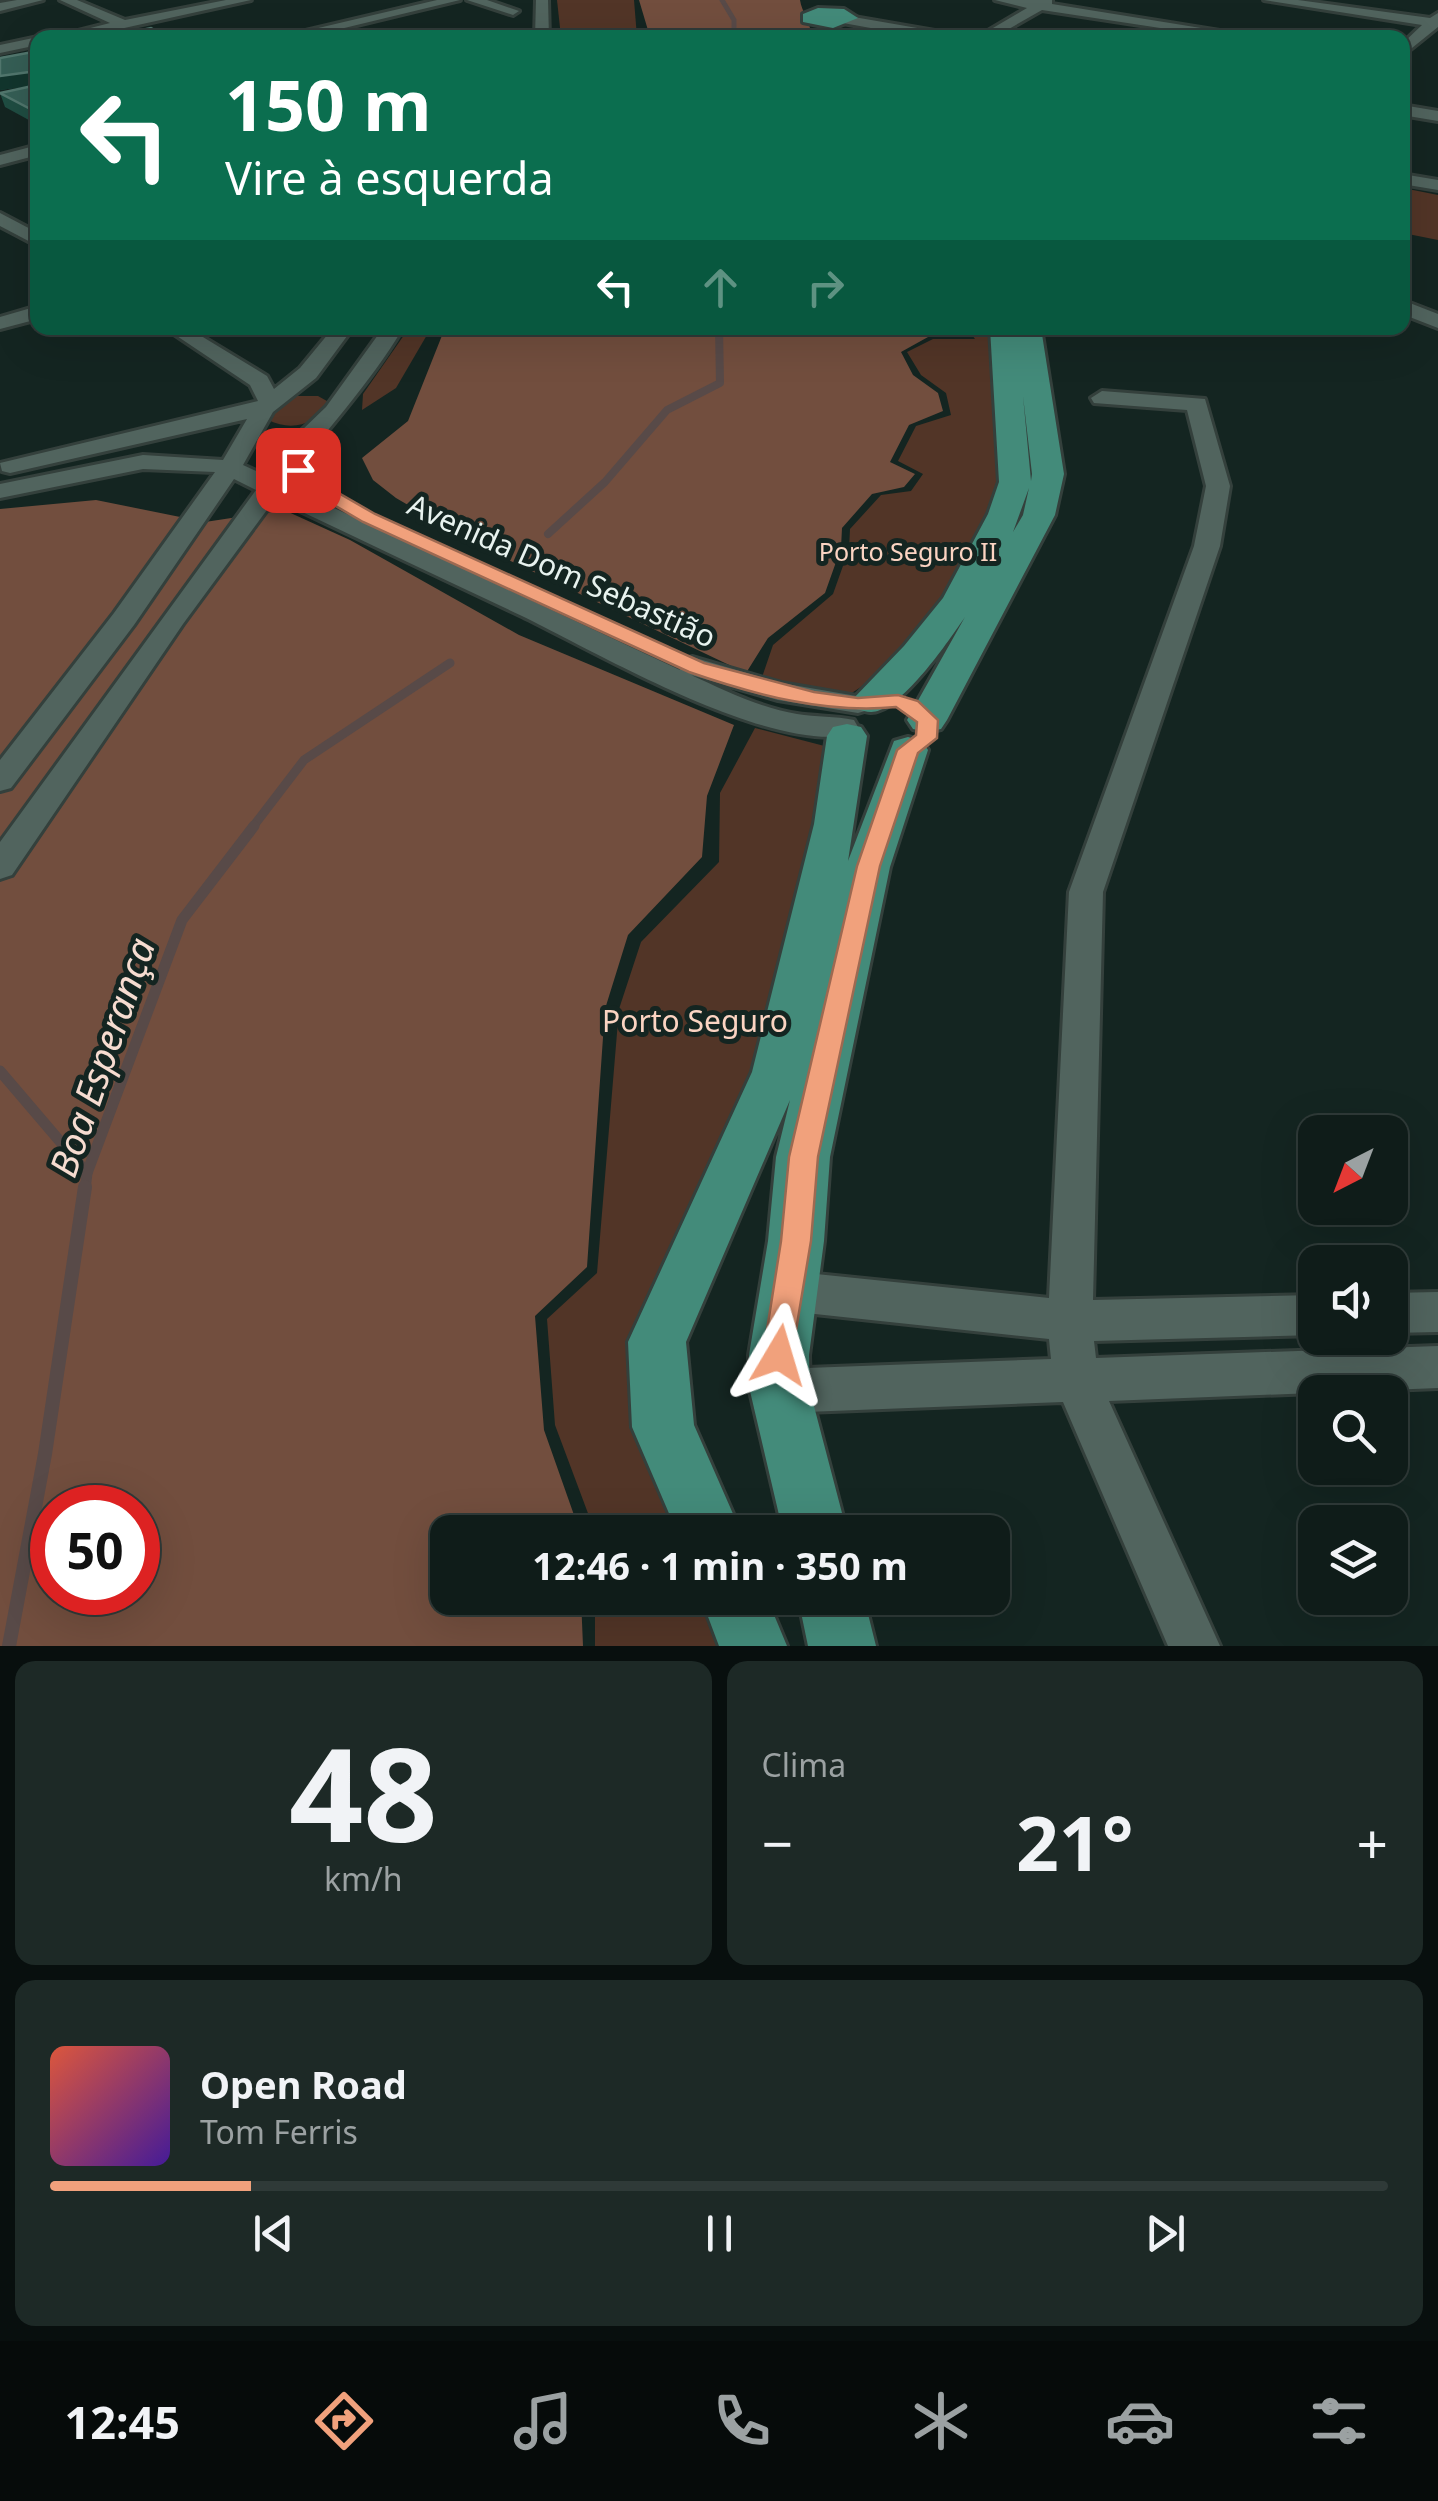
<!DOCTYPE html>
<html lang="pt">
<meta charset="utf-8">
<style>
body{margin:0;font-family:"Noto Sans",sans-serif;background:#1d2926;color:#f1f3f6;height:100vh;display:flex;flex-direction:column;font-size:38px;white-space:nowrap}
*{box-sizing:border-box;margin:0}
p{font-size:32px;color:#9ba1a2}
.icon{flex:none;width:55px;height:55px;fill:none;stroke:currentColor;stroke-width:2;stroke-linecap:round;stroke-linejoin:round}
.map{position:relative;height:1646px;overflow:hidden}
.drawer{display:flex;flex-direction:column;gap:15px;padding:15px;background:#080f0e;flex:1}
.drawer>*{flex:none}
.top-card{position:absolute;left:30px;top:30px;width:1380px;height:305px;border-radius:20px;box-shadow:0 10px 40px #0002,0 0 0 2px #2f3a38;background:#0b6e4f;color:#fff;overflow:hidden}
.needle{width:65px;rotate:222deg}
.tools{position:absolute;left:1298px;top:1115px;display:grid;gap:20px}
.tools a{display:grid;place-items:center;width:110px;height:110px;border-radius:20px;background:#0f1c19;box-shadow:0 10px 40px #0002,0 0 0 2px #2f3a38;font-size:50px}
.speed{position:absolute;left:30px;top:1485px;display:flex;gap:20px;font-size:50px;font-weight:700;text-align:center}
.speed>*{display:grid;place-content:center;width:130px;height:130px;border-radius:50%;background:#0f1c19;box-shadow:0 10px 40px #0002,0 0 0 2px #2f3a38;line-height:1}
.speed .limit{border:15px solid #d22;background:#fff;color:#111}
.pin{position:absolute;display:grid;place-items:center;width:85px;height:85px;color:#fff;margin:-42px;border-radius:20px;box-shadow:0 5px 15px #0006}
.me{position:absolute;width:110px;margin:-55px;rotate:7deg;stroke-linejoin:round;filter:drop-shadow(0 0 8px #0008)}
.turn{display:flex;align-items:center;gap:35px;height:210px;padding:0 30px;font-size:45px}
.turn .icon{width:130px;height:130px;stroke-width:2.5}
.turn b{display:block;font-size:70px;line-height:85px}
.lanes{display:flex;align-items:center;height:95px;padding:0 30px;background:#0003;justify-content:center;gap:50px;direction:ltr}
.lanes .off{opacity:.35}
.big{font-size:75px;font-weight:700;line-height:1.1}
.drawer .widget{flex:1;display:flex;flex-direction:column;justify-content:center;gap:15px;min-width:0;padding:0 35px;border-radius:20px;background:#1d2926}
.drawer .dial{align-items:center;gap:0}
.dial b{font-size:130px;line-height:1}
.song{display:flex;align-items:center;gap:30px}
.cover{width:120px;height:120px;border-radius:15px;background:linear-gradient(135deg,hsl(10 70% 55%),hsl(260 70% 35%))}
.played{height:10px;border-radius:5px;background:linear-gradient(90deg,#f1a17c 15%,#2f3a38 15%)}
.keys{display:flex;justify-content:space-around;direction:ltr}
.heat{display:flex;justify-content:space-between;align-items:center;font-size:55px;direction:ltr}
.drawer .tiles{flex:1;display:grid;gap:15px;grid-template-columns:1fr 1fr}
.widget:last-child{grid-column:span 2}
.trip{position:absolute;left:430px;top:1515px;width:580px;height:100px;border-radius:20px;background:#0f1c19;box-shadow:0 10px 40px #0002,0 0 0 2px #2f3a38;font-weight:700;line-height:100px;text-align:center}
.menu{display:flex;height:160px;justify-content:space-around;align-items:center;background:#060b0a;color:#9ba1a2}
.menu .icon{width:70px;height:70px}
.menu .on{color:#f1a17c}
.menu b{font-size:45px;color:#f1f3f6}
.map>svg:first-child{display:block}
.green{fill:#523527}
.forest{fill:#724e3e;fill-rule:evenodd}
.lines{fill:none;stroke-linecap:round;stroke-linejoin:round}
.stream-far4{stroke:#584a48;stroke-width:5}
.stream-far3{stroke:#584a48;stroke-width:8}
.stream-far2{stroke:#584a48;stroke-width:9}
.stream-far1{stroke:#584a48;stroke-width:11}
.stream{stroke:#584a48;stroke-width:14}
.minor-casing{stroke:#34403c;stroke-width:6}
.major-casing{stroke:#34403c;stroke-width:6}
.minor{fill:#51645e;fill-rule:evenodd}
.major{fill:#438b7a;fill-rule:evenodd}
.wall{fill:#1f4d42}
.shaded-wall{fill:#12352d}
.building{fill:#355e55;stroke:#51766d;stroke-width:2.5}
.route{fill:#f1a17c;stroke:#9d6951;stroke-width:2.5}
.labels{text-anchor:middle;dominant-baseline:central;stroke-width:10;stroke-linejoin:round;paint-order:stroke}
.far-park-label{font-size:25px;fill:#fbd4c2;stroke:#142521}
.street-label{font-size:30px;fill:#e8f3ef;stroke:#142521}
.park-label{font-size:30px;fill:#fbd4c2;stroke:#142521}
.near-water-label{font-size:38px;font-style:italic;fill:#f6dcd0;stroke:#142521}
</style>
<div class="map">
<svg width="1438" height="1646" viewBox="0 0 1438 1646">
<rect width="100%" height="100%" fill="#142521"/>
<g class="green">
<path d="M634,0L637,37H561L557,0Z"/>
<path d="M1403,188L1438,195V240L1403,233Z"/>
<path d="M409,328H431L396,388L362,410L363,394Z"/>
<path d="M967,328H996L1006,480L930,633L898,663L847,696L760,683L773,645L833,594L849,549L850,529L881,495L911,491L923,474L898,461L916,426L951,415L946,393L921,375L907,352L933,339H975Z"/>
<path d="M290,396H318L334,405C313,422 295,433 268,420L265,411Z"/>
<path d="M755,728L836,749L790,970L671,1295L701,1532H595L555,1425L547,1319L597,1273L619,1009L641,942L719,862L720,793Z"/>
<path d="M595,1598H716L729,1646H595Z"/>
</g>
<g class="forest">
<path d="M639,0H800C802,14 813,24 810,37H650Z"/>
<path d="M445,328H959L967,336L928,337L901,352L913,375L938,393L943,411L909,425L890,462L915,474L904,487L872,494L842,528L841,548L825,593L768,638L746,673L475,544L396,498L373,480L362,458L408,421Z"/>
<path d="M96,500L205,522L284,510L350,540L519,635L734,725L707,796L702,857L628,935L605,1009L587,1267L535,1316L544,1430L580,1532H448V1598H581L583,1646H0V509ZM52,1508H138V1592H52Z"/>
</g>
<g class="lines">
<path class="stream-far4" d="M722,0L734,20V38"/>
<path class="stream-far3" d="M548,534L605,482L667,410L720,383L719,328"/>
<path class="stream-far2" d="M252,828L304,760L450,663"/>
<g class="stream-far1">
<path d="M0,1071L87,1173"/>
<path d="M85,1190L87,1173L182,920L254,826"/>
</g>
<path class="stream" d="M9,1646L45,1454L85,1187"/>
<defs>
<g id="minor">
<path d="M17,0H43L0,11V3Z"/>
<path d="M60,0H77L125,20L226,0H251L79,38H51L110,23Z"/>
<path d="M437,0H460L303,38H276Z"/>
<path d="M467,0H487L519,11L513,15Z"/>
<path d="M536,0H548L549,38H535Z"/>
<path d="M995,0H1052V4L1263,38H1226L1042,10L993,38H976L1027,8Z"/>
<path d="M1264,0H1298L1430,18L1438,13V27L1402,56V44L1422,25Z"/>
<path d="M848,16L952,34L958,38H926L843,23L841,20Z"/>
<path d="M520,31L525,32V38H504Z"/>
<path d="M38,37V45L0,53V45Z"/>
<path d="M1402,105L1438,111V121L1402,115Z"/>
<path d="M38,145V155L0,165V155Z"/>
<path d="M1402,174L1438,180V190L1402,184Z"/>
<path d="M0,213L38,233V246L0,226Z"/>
<path d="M1402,300L1438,314V328L1402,314Z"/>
<path d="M38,306V319L0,329V317Z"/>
<path d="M165,328H188L267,376L274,389L300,368L333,328H353L316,378L273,412L243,465L267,476L300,432L326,407L383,328H403C370,384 324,432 285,485L680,670L678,666L682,660L692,657L781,683L868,698L873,704L868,710L858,713L778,700L691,675C724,690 760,708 797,714C816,717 835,716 854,720L858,727L854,734C772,755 598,653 522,616C439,577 357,538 275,499L183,624L12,875L0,879V842L256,490L234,479L134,625L11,788L0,791V760L114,613L215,472L143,469L0,498V484L143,455L223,460L247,419L10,473L2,471L0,463L258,401L250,385Z"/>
<path d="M1102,391L1205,399L1230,486L1220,546L1103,892L1093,1300L1315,1295V1335L1094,1341L1096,1358L1438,1346V1388L1109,1401L1220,1646H1168L1063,1402L780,1413L764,1407L757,1391L764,1375L780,1369L1051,1359L1049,1339L787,1311L772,1305L765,1291L772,1277L787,1271L1049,1298L1069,892L1194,546L1206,486L1187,410L1094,403L1091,398Z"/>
<path d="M1438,1292V1332L1390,1333V1293Z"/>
</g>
<g id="major">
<path d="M818,8L844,9L858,18L833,28L803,22V14Z"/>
<path d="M990,328H1041L1064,474L1055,515L947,720L941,729L927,732L913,729L907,720L965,617C948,642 908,700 880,710C871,714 865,711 856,709L851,701L904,646L943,598L988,514L999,482ZM1023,396L1032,474L1031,481ZM1029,488L1023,515L1013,532Z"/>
<path d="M847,724L861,727L867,736L848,861L894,741L908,737L922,741L928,750L890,867L830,1157L824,1241L809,1355L810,1391L847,1532H783L750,1391L749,1355L768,1241L776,1157L790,1100L686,1342L694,1425L741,1532H677L632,1427L628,1342L752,1072L814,824L827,736L833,727Z"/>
<path d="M701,1598H767L787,1646H719Z"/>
<path d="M798,1598H864L876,1646H808Z"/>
</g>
</defs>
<use href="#minor" class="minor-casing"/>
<use href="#major" class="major-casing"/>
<use href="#minor" class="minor"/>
<use href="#major" class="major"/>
</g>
<path class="wall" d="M38,51V125L5,107L0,93L37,85L0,90V58Z"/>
<path class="shaded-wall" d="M37,71L38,85L0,90V76Z"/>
<g class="building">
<path d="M151,28L170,38H102Z"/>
<path d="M38,51V113L0,93L37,85V71L0,76V58Z"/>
</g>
<path class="route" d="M292,466H303L323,484L375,514L704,663L814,692L858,698L898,695L918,701L938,720L937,738L918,753L880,866L818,1157L811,1241L790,1366L779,1370L768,1366L763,1355L781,1241L789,1157L857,866L897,750L916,735L917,722L896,707C827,714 755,695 689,672L363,522L310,491L292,473Z"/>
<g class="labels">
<g class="far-park-label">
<text x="908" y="551">Porto Seguro II</text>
</g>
<g class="street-label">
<text transform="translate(562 570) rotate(24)">Avenida Dom Sebastião</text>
</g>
<g class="park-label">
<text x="695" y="1020">Porto Seguro</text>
</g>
<g class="near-water-label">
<text transform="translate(101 1057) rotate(-71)">Boa Esperança</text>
</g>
</g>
</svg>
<div class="tools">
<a><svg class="needle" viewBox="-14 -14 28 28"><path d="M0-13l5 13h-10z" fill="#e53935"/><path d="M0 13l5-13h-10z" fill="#9ba1a2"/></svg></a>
<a><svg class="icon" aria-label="sound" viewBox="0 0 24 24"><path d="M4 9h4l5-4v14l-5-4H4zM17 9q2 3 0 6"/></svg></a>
<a><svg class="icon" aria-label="search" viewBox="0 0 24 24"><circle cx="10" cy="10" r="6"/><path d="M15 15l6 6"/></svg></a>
<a><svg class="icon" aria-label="layers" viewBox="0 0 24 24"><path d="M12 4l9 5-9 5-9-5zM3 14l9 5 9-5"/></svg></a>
</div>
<div class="speed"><div class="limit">50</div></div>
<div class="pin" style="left:298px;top:470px;background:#d93025"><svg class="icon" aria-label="arrive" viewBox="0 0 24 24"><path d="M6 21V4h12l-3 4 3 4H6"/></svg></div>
<svg class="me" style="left:779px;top:1355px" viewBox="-20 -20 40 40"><path d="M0-17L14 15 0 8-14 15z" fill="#f1a17c" stroke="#fff" stroke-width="4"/></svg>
<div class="trip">12:46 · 1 min · 350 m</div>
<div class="top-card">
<div class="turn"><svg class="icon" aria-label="left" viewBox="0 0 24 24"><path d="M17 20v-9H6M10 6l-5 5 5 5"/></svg><div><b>150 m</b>Vire à esquerda</div></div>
<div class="lanes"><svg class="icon" aria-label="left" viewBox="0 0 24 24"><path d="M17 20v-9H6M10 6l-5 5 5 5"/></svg><svg class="icon off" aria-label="ahead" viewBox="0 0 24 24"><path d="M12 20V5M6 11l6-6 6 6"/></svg><svg class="icon off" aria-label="right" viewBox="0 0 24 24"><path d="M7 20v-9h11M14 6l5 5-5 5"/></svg></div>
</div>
</div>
<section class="drawer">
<div class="tiles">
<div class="widget dial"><b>48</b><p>km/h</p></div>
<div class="widget"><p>Clima</p>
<div class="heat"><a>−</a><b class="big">21°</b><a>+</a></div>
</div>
<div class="widget">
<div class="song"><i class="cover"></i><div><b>Open Road</b><p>Tom Ferris</p></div></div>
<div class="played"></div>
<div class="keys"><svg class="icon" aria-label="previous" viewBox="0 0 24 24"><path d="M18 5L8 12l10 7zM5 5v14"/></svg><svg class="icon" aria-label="pause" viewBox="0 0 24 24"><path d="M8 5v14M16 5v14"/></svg><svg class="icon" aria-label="next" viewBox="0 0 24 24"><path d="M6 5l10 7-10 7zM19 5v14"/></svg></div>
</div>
</div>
</section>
<nav class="menu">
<b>12:45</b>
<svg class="icon on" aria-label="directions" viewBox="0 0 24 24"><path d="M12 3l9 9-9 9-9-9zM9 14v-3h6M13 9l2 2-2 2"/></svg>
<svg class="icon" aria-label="music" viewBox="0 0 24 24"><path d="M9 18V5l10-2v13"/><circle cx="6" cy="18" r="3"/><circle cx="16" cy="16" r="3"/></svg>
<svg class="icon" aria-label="phone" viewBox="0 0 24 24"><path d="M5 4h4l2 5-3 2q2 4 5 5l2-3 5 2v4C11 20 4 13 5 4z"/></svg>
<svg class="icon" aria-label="climate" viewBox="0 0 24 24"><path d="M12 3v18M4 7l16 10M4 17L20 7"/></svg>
<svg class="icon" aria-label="car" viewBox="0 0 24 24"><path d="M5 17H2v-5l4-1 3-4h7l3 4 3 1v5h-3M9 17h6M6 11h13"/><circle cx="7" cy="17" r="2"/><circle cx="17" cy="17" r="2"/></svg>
<svg class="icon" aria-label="filters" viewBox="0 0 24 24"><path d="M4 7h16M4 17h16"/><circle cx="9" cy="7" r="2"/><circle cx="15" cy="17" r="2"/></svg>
</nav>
